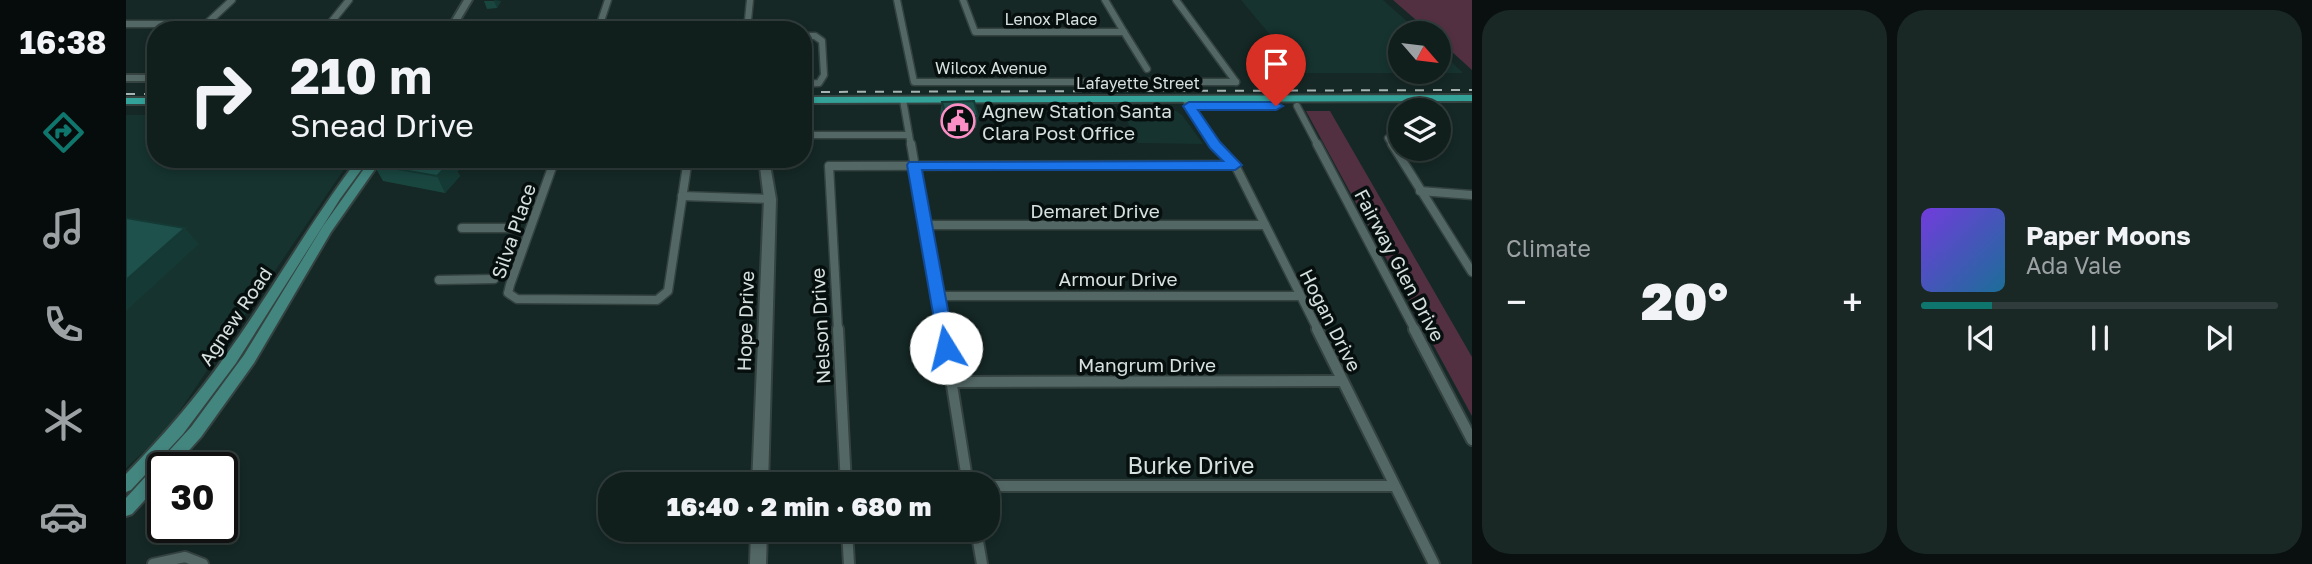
<!DOCTYPE html>
<meta charset="utf-8">
<style>
body{margin:0;font-family:"Golos Text",sans-serif;background:#192725;color:#f1f3f6;height:100vh;display:flex;flex-direction:column;font-size:26px;white-space:nowrap}
*{box-sizing:border-box;margin:0}
p{font-size:23px;color:#9ca2a3}
.icon{flex:none;width:38px;height:38px;fill:none;stroke:currentColor;stroke-width:2;stroke-linecap:round;stroke-linejoin:round}
.map{position:relative;flex:1;overflow:hidden}
.details{display:flex;flex-direction:column;gap:10px;padding:10px;background:#09100f;width:840px}
.details>*{flex:none}
.top-card{position:absolute;left:21px;top:21px;width:665px;height:147px;border-radius:28px;box-shadow:0 4px 10px #0003,0 0 0 2px #303c3b;background:#101e1c;color:#f1f3f6;overflow:hidden}
.needle{width:46px;rotate:118deg}
.tools{position:absolute;left:1262px;top:21px;display:grid;gap:14px}
.tools a{display:grid;place-items:center;width:63px;height:63px;border-radius:50%;background:#101e1c;box-shadow:0 4px 10px #0003,0 0 0 2px #303c3b;font-size:35px}
.speed{position:absolute;left:21px;top:452px;display:flex;gap:14px;font-size:35px;font-weight:700;text-align:center}
.speed>*{display:grid;place-content:center;width:91px;height:91px;border-radius:50%;background:#101e1c;box-shadow:0 4px 10px #0003,0 0 0 2px #303c3b;line-height:1}
.speed .limit{border:4px solid #111;border-radius:10px;background:#fff;color:#111}
.pin{position:absolute;display:grid;place-items:center;width:60px;height:60px;color:#fff;margin:-72px -30px;border-radius:50% 50% 50% 0;rotate:-45deg;box-shadow:0 0 7px #0007}
.pin .icon{rotate:45deg}
.me{position:absolute;width:77px;margin:-38px;rotate:351deg;stroke-linejoin:round;filter:drop-shadow(0 0 5px #0008)}
.turn{display:flex;align-items:center;gap:24px;height:147px;padding:0 28px;font-size:32px}
.turn .icon{width:91px;height:91px;stroke-width:2.5}
.turn b{display:block;font-size:49px;line-height:60px}
.big{font-size:52px;font-weight:800;line-height:1.1}
.details .widget{flex:1;display:flex;flex-direction:column;justify-content:center;gap:10px;min-width:0;padding:0 24px;border-radius:28px;background:#192725}
.song{display:flex;align-items:center;gap:21px}
.cover{width:84px;height:84px;border-radius:10px;background:linear-gradient(135deg,hsl(260 70% 55%),hsl(200 70% 35%))}
.played{height:7px;border-radius:4px;background:linear-gradient(90deg,#0f766e 20%,#303c3b 20%)}
.keys{display:flex;justify-content:space-around;direction:ltr}
.heat{display:flex;justify-content:space-between;align-items:center;font-size:38px;direction:ltr}
.details .tiles{flex:1;display:grid;gap:10px;grid-template-columns:repeat(2,1fr)}
.trip{position:absolute;left:472px;top:472px;width:402px;height:70px;border-radius:28px;background:#101e1c;box-shadow:0 4px 10px #0003,0 0 0 2px #303c3b;font-weight:800;line-height:70px;text-align:center}
main{display:flex;flex:1;min-height:0}
.menu{display:flex;flex-direction:column;width:126px;justify-content:space-around;align-items:center;background:#060c0b;color:#9ca2a3}
.menu .icon{width:49px;height:49px}
.menu .on{color:#0f766e}
.menu b{font-size:32px;color:#f1f3f6}
.map>svg:first-child{display:block}
.built{fill:#16332f}
.green{fill:#523041}
.lines{fill:none;stroke-linecap:round;stroke-linejoin:round}
.minor-far2-casing{stroke:#344240;stroke-width:9}
.minor-far1-casing{stroke:#344240;stroke-width:11}
.minor-casing{stroke:#344240;stroke-width:14}
.tertiary-casing{stroke:#344240;stroke-width:4}
.secondary-casing{stroke:#344240;stroke-width:4}
.primary-casing{stroke:#344240;stroke-width:4}
.minor-far2{stroke:#536865;stroke-width:6}
.minor-far1{stroke:#536865;stroke-width:8}
.minor{stroke:#536865;stroke-width:10}
.tertiary{fill:#536865;fill-rule:evenodd}
.secondary{fill:#43857f;fill-rule:evenodd}
.primary{fill:#33a399;fill-rule:evenodd}
.rail{stroke:#a7b4b1;stroke-width:2;stroke-dasharray:9 9;stroke-linecap:butt}
.wall{fill:#1a4640}
.shaded-wall{fill:#153934}
.building{fill:#1e514b;stroke:#153934;stroke-width:2}
.route{fill:#1a73e8;stroke:#114b97;stroke-width:2}
.labels{text-anchor:middle;dominant-baseline:central;stroke-width:7;stroke-linejoin:round;paint-order:stroke}
.far-street-label{font-size:16px;fill:#d6e1df;stroke:#070f0e}
.poi-label{font-size:19px;fill:#d6e1df;stroke:#070f0e;text-anchor:start}
.street-label{font-size:19px;fill:#d6e1df;stroke:#070f0e}
.near-street-label{font-size:23px;fill:#d6e1df;stroke:#070f0e}
</style>
<main>
<nav class="menu">
<b>16:38</b>
<svg class="icon on" aria-label="directions" viewBox="0 0 24 24"><path d="M12 3l9 9-9 9-9-9zM9 14v-3h6M13 9l2 2-2 2"/></svg>
<svg class="icon" aria-label="music" viewBox="0 0 24 24"><path d="M9 18V5l10-2v13"/><circle cx="6" cy="18" r="3"/><circle cx="16" cy="16" r="3"/></svg>
<svg class="icon" aria-label="phone" viewBox="0 0 24 24"><path d="M5 4h4l2 5-3 2q2 4 5 5l2-3 5 2v4C11 20 4 13 5 4z"/></svg>
<svg class="icon" aria-label="climate" viewBox="0 0 24 24"><path d="M12 3v18M4 7l16 10M4 17L20 7"/></svg>
<svg class="icon" aria-label="car" viewBox="0 0 24 24"><path d="M5 17H2v-5l4-1 3-4h7l3 4 3 1v5h-3M9 17h6M6 11h13"/><circle cx="7" cy="17" r="2"/><circle cx="17" cy="17" r="2"/></svg>
</nav>
<div class="map">
<svg width="1346" height="564" viewBox="0 0 1346 564">
<rect width="100%" height="100%" fill="#152825"/>
<g class="built">
<path d="M1115,0H1257L1294,33H1274V72H1312L1313,50L1337,73H1176Z"/>
<path d="M996,111H1050L1056,115L1077,144L1012,143Z"/>
<path d="M0,115H30V159H225L40,431L0,468Z"/>
</g>
<g class="green">
<path d="M1267,0H1346V70L1313,40L1312,33H1305Z"/>
<path d="M1180,111H1204L1346,357V416Z"/>
</g>
<g class="lines">
<defs>
<g id="minor-far2">
<path d="M771,0L788,82H1110"/>
<path d="M837,0L849,32H998L979,0"/>
<path d="M1050,0L1110,82"/>
<path d="M0,24H328"/>
<path d="M78,26L106,0"/>
<path d="M202,26L223,0"/>
<path d="M472,30L482,0"/>
<path d="M621,30L624,0"/>
<path d="M998,32L1021,69"/>
<path d="M677,36H689L696,41L698,75L693,83L677,84"/>
<path d="M1059,99L1090,146"/>
<path d="M777,100L785,146"/>
<path d="M1171,106L1192,146"/>
<path d="M677,135H783"/>
<path d="M1267,146L1262,138H1274"/>
</g>
<g id="minor-far1">
<path d="M785,144L817,330"/>
<path d="M1089,144L1109,165L1192,330"/>
<path d="M1191,144L1289,330"/>
<path d="M1266,144L1346,272"/>
<path d="M429,159L384,285L382,293L391,299L531,300L542,291L562,159"/>
<path d="M1294,191L1346,195"/>
<path d="M556,196L644,199"/>
<path d="M799,225H1139"/>
<path d="M336,228H388"/>
<path d="M313,280L368,279"/>
<path d="M812,296H1172"/>
<path d="M712,330L703,166L1109,165"/>
</g>
<g id="minor">
<path d="M712,329L720,485"/>
<path d="M817,329L842,485"/>
<path d="M1191,329L1308,564"/>
<path d="M1288,329L1346,440"/>
<path d="M826,382L1216,381"/>
<path d="M863,486H1267"/>
<path d="M721,530L723,564"/>
<path d="M850,530L856,564"/>
<path d="M27,564L59,557L77,564"/>
</g>
<g id="tertiary">
<path d="M338,0H346L328,30H320Z"/>
<rect x="0" y="75" width="30" height="6"/>
<path d="M633,159H643L650,199L642,485H626L638,199Z"/>
<path d="M625,530H641L640,564H624Z"/>
</g>
<g id="secondary">
<path d="M232,159H243L214,199L110,363L57,434L5,490L0,492V474C36,437 70,398 100,355C146,291 184,222 232,159Z"/>
<path d="M245,159H256L205,232L128,363L75,437L48,467H37V480L6,514L0,516V498L65,427L118,355L197,226Z"/>
</g>
<g id="primary">
<path d="M1346,95V101L677,103V97Z"/>
<rect x="0" y="98" width="30" height="6"/>
</g>
</defs>
<use href="#minor-far2" class="minor-far2-casing"/>
<use href="#minor-far1" class="minor-far1-casing"/>
<use href="#minor" class="minor-casing"/>
<use href="#tertiary" class="tertiary-casing"/>
<use href="#secondary" class="secondary-casing"/>
<use href="#primary" class="primary-casing"/>
<use href="#minor-far2" class="minor-far2"/>
<use href="#minor-far1" class="minor-far1"/>
<use href="#minor" class="minor"/>
<use href="#tertiary" class="tertiary"/>
<use href="#secondary" class="secondary"/>
<use href="#primary" class="primary"/>
<g class="rail">
<path d="M677,92L1346,90"/>
<path d="M0,94H30"/>
</g>
</g>
<g class="wall">
<path d="M358,1H375L371,8L361,9Z"/>
<path d="M816,102L852,116L850,128H818L814,114Z"/>
<path d="M248,165L338,168L331,171L334,176L319,193L257,181Z"/>
</g>
<g class="shaded-wall">
<path d="M369,0L375,1L371,8L368,1Z"/>
<path d="M321,159H334L338,168L331,171L334,176L319,193L311,176Z"/>
<path d="M59,228L73,244L0,311V280Z"/>
</g>
<g class="building">
<path d="M848,101L852,116H820L816,102Z"/>
<path d="M251,159H321L327,160L311,176L248,165Z"/>
<path d="M0,218L59,228L0,280Z"/>
</g>
<path class="route" d="M1063,102H1150L1157,106L1150,110H1072L1094,142L1116,165L1109,170H796L829,348L826,353H814L781,165L783,162L1097,161L1084,148L1057,106Z"/>
<defs>
<symbol id="civic-ring" viewBox="-11 -11 22 22"><circle r="9.5" fill="#070f0e" stroke="#fb8fc5" stroke-width="1.5"/><path d="M-.6-6.5H3V-4.5H.6V-3L4-1V1h2V6H-6V1h2V-1L-.6-3ZM-1.2 2.5V6h2.4V2.5Z" fill="#fb8fc5"/></symbol>
</defs>
<g fill-rule="evenodd">
<use href="#civic-ring" x="813" y="102" width="38" height="38"/>
</g>
<g class="labels">
<g class="far-street-label">
<text x="925" y="19">Lenox Place</text>
<text x="865" y="68">Wilcox Avenue</text>
<text x="1012" y="83">Lafayette Street</text>
</g>
<g class="poi-label">
<text x="856" y="110">Agnew Station Santa<tspan x="856" dy="22">Clara Post Office</tspan></text>
</g>
<g class="street-label">
<text x="969" y="210">Demaret Drive</text>
<text transform="translate(387 231) rotate(-71)">Silva Place</text>
<text transform="translate(1274 265) rotate(62)">Fairway Glen Drive</text>
<text x="992" y="278">Armour Drive</text>
<text transform="translate(109 316) rotate(-56)">Agnew Road</text>
<text transform="translate(1205 320) rotate(63)">Hogan Drive</text>
<text transform="translate(619 321) rotate(-88)">Hope Drive</text>
<text transform="translate(694 326) rotate(-93)">Nelson Drive</text>
<text x="1021" y="364">Mangrum Drive</text>
</g>
<g class="near-street-label">
<text x="1065" y="465">Burke Drive</text>
</g>
</g>
</svg>
<div class="tools">
<a><svg class="needle" viewBox="-14 -14 28 28"><path d="M0-13l5 13h-10z" fill="#e53935"/><path d="M0 13l5-13h-10z" fill="#9ca2a3"/></svg></a>
<a><svg class="icon" aria-label="layers" viewBox="0 0 24 24"><path d="M12 4l9 5-9 5-9-5zM3 14l9 5 9-5"/></svg></a>
</div>
<div class="speed"><div class="limit">30</div></div>
<div class="pin" style="left:1150px;top:106px;background:#d93025"><svg class="icon" aria-label="arrive" viewBox="0 0 24 24"><path d="M6 21V4h12l-3 4 3 4H6"/></svg></div>
<svg class="me" style="left:820px;top:348px" viewBox="-20 -20 40 40"><circle r="19" fill="#fff"/><path d="M0-13L10 11 0 6-10 11z" fill="#1a73e8"/></svg>
<div class="trip">16:40 · 2 min · 680 m</div>
<div class="top-card">
<div class="turn"><svg class="icon" aria-label="right" viewBox="0 0 24 24"><path d="M7 20v-9h11M14 6l5 5-5 5"/></svg><div><b>210 m</b>Snead Drive</div></div>
</div>
</div>
<section class="details">
<div class="tiles">
<div class="widget"><p>Climate</p>
<div class="heat"><a>−</a><b class="big">20°</b><a>+</a></div>
</div>
<div class="widget">
<div class="song"><i class="cover"></i><div><b>Paper Moons</b><p>Ada Vale</p></div></div>
<div class="played"></div>
<div class="keys"><svg class="icon" aria-label="previous" viewBox="0 0 24 24"><path d="M18 5L8 12l10 7zM5 5v14"/></svg><svg class="icon" aria-label="pause" viewBox="0 0 24 24"><path d="M8 5v14M16 5v14"/></svg><svg class="icon" aria-label="next" viewBox="0 0 24 24"><path d="M6 5l10 7-10 7zM19 5v14"/></svg></div>
</div>
</div>
</section>
</main>
